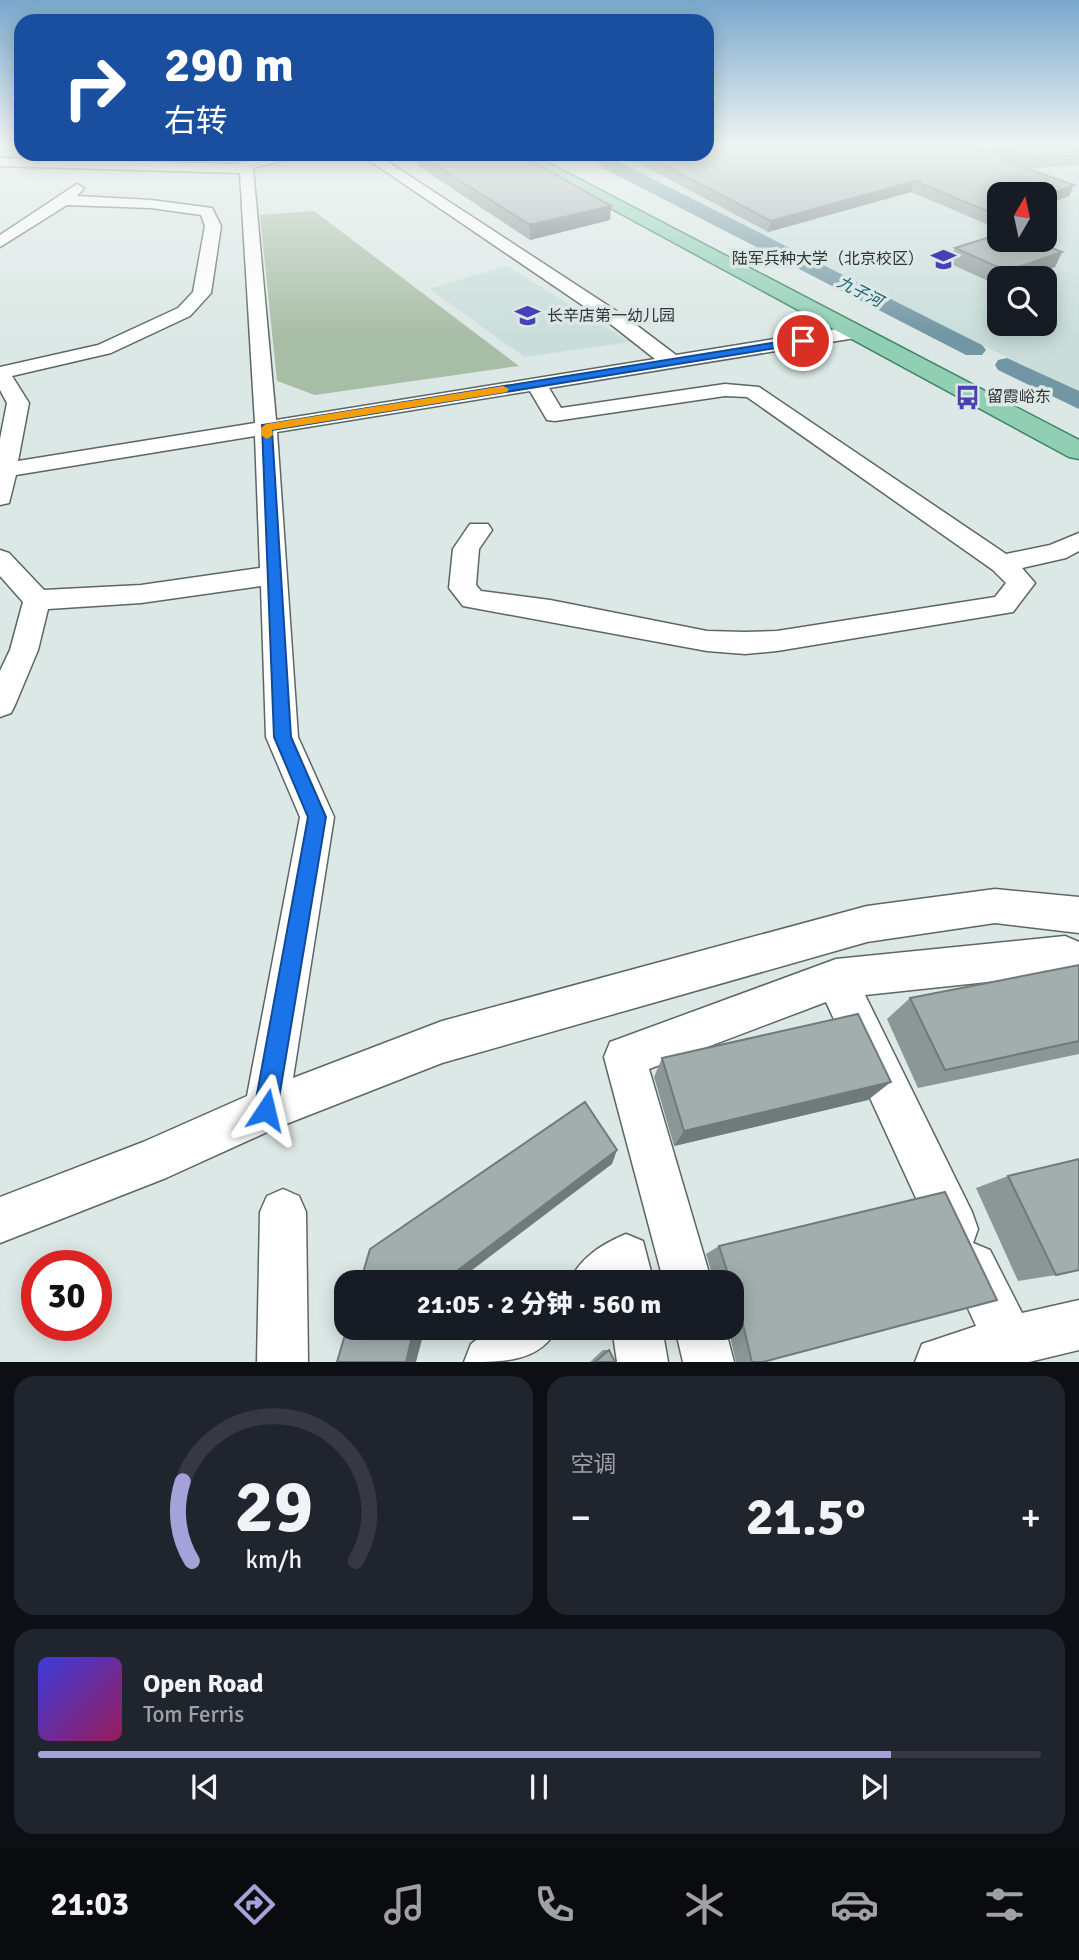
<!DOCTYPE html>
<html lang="zh">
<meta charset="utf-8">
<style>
body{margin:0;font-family:Signika,"Noto Sans SC",sans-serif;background:#20242c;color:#f1f3f6;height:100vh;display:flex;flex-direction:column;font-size:26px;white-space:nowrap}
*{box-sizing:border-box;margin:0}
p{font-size:23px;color:#9ea1a6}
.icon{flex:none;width:38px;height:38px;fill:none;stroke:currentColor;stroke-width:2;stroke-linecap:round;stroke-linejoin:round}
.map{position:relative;height:1362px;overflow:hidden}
.panel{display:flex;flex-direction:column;gap:14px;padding:14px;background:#0d0f14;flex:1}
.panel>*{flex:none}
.hud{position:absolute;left:14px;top:14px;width:700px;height:147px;border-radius:21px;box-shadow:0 4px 18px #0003;background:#1a4fa0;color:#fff;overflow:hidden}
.needle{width:46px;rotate:9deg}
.tools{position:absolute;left:987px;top:182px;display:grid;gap:14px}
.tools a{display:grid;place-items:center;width:70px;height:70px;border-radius:14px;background:#171b24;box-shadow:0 4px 18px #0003;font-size:35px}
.speed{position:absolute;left:21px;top:1250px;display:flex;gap:14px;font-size:35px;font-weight:700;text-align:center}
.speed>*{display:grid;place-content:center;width:91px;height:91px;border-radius:50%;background:#171b24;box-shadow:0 4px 18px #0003;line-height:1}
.speed .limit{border:10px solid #d22;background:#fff;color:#111}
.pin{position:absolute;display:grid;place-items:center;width:60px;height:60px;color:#fff;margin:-30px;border:4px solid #fff;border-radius:50%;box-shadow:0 2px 7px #0007}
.me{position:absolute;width:77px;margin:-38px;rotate:10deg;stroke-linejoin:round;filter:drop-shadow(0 0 5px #0008)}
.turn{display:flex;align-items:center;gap:24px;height:147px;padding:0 35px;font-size:32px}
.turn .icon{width:91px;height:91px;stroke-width:2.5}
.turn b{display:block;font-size:49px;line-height:60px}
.big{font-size:52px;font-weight:800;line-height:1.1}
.panel .tile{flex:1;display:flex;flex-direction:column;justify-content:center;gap:10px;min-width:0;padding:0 24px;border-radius:21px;background:#20242c}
.panel .dial{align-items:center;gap:0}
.dial svg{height:182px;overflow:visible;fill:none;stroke:#363941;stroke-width:7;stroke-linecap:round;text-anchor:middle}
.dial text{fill:#f1f3f6;stroke:none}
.song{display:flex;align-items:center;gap:21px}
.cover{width:84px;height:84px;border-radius:10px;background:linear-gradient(135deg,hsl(240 70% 55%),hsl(330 70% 35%))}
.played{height:7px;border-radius:4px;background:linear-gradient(90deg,#a5a2da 85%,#363941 85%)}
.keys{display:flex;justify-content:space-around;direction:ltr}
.heat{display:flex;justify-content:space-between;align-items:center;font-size:38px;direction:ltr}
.panel .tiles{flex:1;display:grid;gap:14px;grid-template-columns:1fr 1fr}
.tile:last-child{grid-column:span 2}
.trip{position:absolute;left:334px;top:1270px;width:410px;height:70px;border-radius:21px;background:#171b24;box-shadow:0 4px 18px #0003;font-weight:800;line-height:70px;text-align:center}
.menu{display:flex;height:112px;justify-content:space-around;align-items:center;background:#090b0e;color:#9ea1a6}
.menu .icon{width:49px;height:49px}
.menu .on{color:#a5a2da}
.menu b{font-size:32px;color:#f1f3f6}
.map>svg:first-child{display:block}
.built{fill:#c9deda;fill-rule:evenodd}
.green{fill:#a8bda6}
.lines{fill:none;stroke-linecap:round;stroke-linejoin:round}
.river{fill:#7296a3;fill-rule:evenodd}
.minor-casing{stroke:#5c6664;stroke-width:3}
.major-casing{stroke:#408467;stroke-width:3}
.minor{fill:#fff;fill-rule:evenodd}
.major{fill:#91cfb4;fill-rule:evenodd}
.wall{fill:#8b9696}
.shaded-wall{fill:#717a7a}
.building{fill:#a2aeae;stroke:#717a7a;stroke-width:2}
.route{fill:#1a73e8;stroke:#114b97;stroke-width:2}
.slow{fill:#f59e0b}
.labels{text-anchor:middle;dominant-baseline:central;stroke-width:7;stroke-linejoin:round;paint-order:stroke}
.far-poi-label{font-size:16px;fill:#303534;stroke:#dce8e5;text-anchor:start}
.far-water-label{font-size:16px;font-style:italic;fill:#196073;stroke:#dce8e5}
</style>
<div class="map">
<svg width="1079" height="1362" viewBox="0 0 1079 1362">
<rect width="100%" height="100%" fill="#dce8e5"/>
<g class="built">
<path d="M707,146H1079V393L617,163L606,154H707ZM999,194H1045V240H999ZM999,278H1045V324H999Z"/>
<path d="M507,266L630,342L525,357L429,289Z"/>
</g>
<path class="green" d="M314,211L519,366L315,395L277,381L260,215Z"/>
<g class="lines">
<g class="river">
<path d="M590,154H608L615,160L982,345L986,350L982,355H966L603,168Z"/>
<path d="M1007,358L1079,391V409L998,370L995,365L998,360Z"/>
</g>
<defs>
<g id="minor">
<path d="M282,154H308L253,168L276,420L655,359L613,326L360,154H376L627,318L676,355L855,326L864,332L855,338L549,388L561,408L725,384L759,387L1006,554L1050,545L1079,533V551L1066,558L1022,568L1035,583L1013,612L777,651L745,654L707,651L463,606L449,588L453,549L470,524H488L492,530L479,549L476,585L481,591L550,600L707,631L745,632L777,631L995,597L1006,583L993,570L747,397L725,396L555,421L547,420L530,391L277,432L298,737L334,817L293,1078L442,1021L867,906L995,889L1079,897V933L995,923L867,942L442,1063L276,1128L166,1178L0,1243V1197L143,1142L247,1096L300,817L266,737L261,586L141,603L48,609L38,650L15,705L11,713L0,717V671L10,650L23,602L0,576V550L9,553L44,590L141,585L260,568L255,436L16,475L9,503L0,505V439L7,403L0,390V367L98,345L178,308L193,292L205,226L201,215L151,208L67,205L0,247V235L77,184L84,188L77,196L151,200L212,208L221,226L211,293L190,316L111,353L12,376L29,403L18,461L255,423L240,173L0,166V158L234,164Z"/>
<path d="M1065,936L1079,942V980L1064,974L865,995L972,1212L978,1229L973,1243L990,1250L1022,1313L1079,1300V1350L1029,1362H915L922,1344L976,1326L949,1267L955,1252L938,1246L826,1002L649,1069L712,1283H664L604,1057L610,1042L836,959Z"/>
<path d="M283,1189L299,1196L306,1212L308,1362H257L260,1212L267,1196Z"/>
<path d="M626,1234L643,1241L654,1283H569C579,1258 602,1244 626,1234Z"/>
<path d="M492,1328H558C539,1362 505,1362 464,1362L471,1344Z"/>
<path d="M612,1328H662L668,1362H617Z"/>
<path d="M675,1328H725L734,1362H683Z"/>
</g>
<path id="major" d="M511,154H531L1079,440V459L1069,457Z"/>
</defs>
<use href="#minor" class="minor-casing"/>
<use href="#major" class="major-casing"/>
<use href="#minor" class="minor"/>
<use href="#major" class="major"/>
</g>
<g class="wall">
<path d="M987,146H1079V165L1027,169L1074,185L1069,196L1045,205V194L999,222L989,225L911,192L768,232L627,157V154L1003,156Z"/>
<path d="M416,154H519L610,220L530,240L418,166Z"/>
<path d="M955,248L1062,252L1055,267L1024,278H999V286L949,263Z"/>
<path d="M1079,965V1054L918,1088L887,1019L910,998Z"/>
<path d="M662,1058L868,1100L674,1146L654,1077Z"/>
<path d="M1008,1176L1056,1275L1018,1281L976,1188Z"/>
<path d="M719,1246L763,1362H736L728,1328H732V1283H711L714,1281L706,1254Z"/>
<path d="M603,1350H609L615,1362H590Z"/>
</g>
<g class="shaded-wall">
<path d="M915,181L911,192L768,232L771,221Z"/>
<path d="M1074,185L1069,196L1045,205V196Z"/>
<path d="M611,206L610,220L530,240V225Z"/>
<path d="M999,212V222L989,225L994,214Z"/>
<path d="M1062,252L1055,267L1024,278H1003L1007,271Z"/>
<path d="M891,1082L868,1100L674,1146L684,1131Z"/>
<path d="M617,1150L612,1164L455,1283H441Z"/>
<path d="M414,1328H425L416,1362H406Z"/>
</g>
<g class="building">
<path d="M707,146H973L1013,159L1002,160L1074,185L1045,196V194H999V212L994,214L915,181L771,221L643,154H707Z"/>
<path d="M1007,146H1079V155L1028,159Z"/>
<path d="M418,154H519L611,206L530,225Z"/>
<path d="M999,234V240H1032L1062,252L1007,271L955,248Z"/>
<path d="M1079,965V1041L945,1070L910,998Z"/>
<path d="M858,1014L891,1082L684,1131L662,1058Z"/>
<path d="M585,1102L617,1150L441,1283H360L370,1249Z"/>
<path d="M1079,1159V1270L1056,1275L1008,1176Z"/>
<path d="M945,1192L997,1300L763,1362H752L743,1325L732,1324V1283H718L717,1280H726L729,1277L719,1246Z"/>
<path d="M347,1328H414L406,1362H337Z"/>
<path d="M609,1350L615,1362H595Z"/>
</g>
<linearGradient id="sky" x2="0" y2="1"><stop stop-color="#79a8cc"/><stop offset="0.43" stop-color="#eff5f3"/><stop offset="1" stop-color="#eff5f3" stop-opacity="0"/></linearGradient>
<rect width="1079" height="336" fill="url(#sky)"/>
<path class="route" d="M803,338L807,339V343L272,430L291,737L326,817L277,1110L274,1118L266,1121L257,1118L254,1110L308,817L274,737L262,425Z"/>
<path class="slow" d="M503,386L509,389L507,392L272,430L273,435L267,439L261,435V428L266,424Z"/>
<defs>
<symbol id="university-bare" viewBox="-9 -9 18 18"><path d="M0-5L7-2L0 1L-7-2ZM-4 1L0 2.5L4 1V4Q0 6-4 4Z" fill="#4840b7" stroke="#dce8e5" stroke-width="2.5" paint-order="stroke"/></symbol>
<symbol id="school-bare" viewBox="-9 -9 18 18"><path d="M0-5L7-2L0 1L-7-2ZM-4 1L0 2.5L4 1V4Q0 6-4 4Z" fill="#4840b7" stroke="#dce8e5" stroke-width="2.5" paint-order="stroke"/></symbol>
<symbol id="bus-bare" viewBox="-9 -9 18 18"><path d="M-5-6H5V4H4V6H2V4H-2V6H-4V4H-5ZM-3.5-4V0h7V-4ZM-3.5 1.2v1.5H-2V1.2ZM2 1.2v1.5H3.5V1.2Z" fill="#4840b7" stroke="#dce8e5" stroke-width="2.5" paint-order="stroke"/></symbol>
</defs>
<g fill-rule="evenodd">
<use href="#university-bare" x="926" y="242" width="35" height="35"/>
<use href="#school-bare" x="510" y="298" width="35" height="35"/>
<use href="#bus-bare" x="950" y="380" width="35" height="35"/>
</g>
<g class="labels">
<g class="far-poi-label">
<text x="924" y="259" text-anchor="end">陆军兵种大学（北京校区）</text>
<text x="547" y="316">长辛店第一幼儿园</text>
<text x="987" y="397">留霞峪东</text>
</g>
<g class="far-water-label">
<text transform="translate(860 292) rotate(27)">九子河</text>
</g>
</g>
</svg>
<div class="tools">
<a><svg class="needle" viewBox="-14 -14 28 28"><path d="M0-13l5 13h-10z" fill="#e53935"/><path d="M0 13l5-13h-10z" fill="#9ea1a6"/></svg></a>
<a><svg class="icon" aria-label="search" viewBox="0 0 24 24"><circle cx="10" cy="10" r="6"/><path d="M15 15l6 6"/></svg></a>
</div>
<div class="speed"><div class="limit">30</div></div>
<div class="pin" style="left:803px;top:341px;background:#d93025"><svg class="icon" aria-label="arrive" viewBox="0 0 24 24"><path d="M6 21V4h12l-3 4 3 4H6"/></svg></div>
<svg class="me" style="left:266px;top:1110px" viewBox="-20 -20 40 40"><path d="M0-17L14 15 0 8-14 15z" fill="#1a73e8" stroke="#fff" stroke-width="4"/></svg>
<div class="trip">21:05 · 2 分钟 · 560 m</div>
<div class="hud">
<div class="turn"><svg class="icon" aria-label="right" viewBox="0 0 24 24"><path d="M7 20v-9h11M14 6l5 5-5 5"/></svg><div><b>290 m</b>右转</div></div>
</div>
</div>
<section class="panel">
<div class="tiles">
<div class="tile dial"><svg viewBox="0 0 100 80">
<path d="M14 69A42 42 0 1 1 86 69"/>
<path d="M14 69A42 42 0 0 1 10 34" stroke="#a5a2da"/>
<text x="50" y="56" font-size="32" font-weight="700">29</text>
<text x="50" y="72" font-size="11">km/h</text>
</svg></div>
<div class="tile"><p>空调</p>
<div class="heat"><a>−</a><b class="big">21.5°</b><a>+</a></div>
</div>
<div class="tile">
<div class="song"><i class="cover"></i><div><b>Open Road</b><p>Tom Ferris</p></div></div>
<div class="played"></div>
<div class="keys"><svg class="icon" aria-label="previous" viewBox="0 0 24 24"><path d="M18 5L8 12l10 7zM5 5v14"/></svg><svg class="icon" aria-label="pause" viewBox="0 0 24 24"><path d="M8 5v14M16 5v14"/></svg><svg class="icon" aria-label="next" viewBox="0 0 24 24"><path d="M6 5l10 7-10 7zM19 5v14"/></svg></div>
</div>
</div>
</section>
<nav class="menu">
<b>21:03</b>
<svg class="icon on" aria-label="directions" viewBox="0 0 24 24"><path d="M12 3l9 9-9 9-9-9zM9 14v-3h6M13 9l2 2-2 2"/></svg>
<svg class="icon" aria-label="music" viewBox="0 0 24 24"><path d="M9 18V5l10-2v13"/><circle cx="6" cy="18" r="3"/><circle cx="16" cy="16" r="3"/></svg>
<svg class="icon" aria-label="phone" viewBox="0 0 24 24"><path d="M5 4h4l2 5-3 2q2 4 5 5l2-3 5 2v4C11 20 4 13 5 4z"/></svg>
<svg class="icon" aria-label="climate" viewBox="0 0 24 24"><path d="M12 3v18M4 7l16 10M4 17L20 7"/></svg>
<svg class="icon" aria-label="car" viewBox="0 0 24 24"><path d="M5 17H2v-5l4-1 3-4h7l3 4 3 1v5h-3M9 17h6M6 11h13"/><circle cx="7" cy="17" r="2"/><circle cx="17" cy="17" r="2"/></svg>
<svg class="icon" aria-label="filters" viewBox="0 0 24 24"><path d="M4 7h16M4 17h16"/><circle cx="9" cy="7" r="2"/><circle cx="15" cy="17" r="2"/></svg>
</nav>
